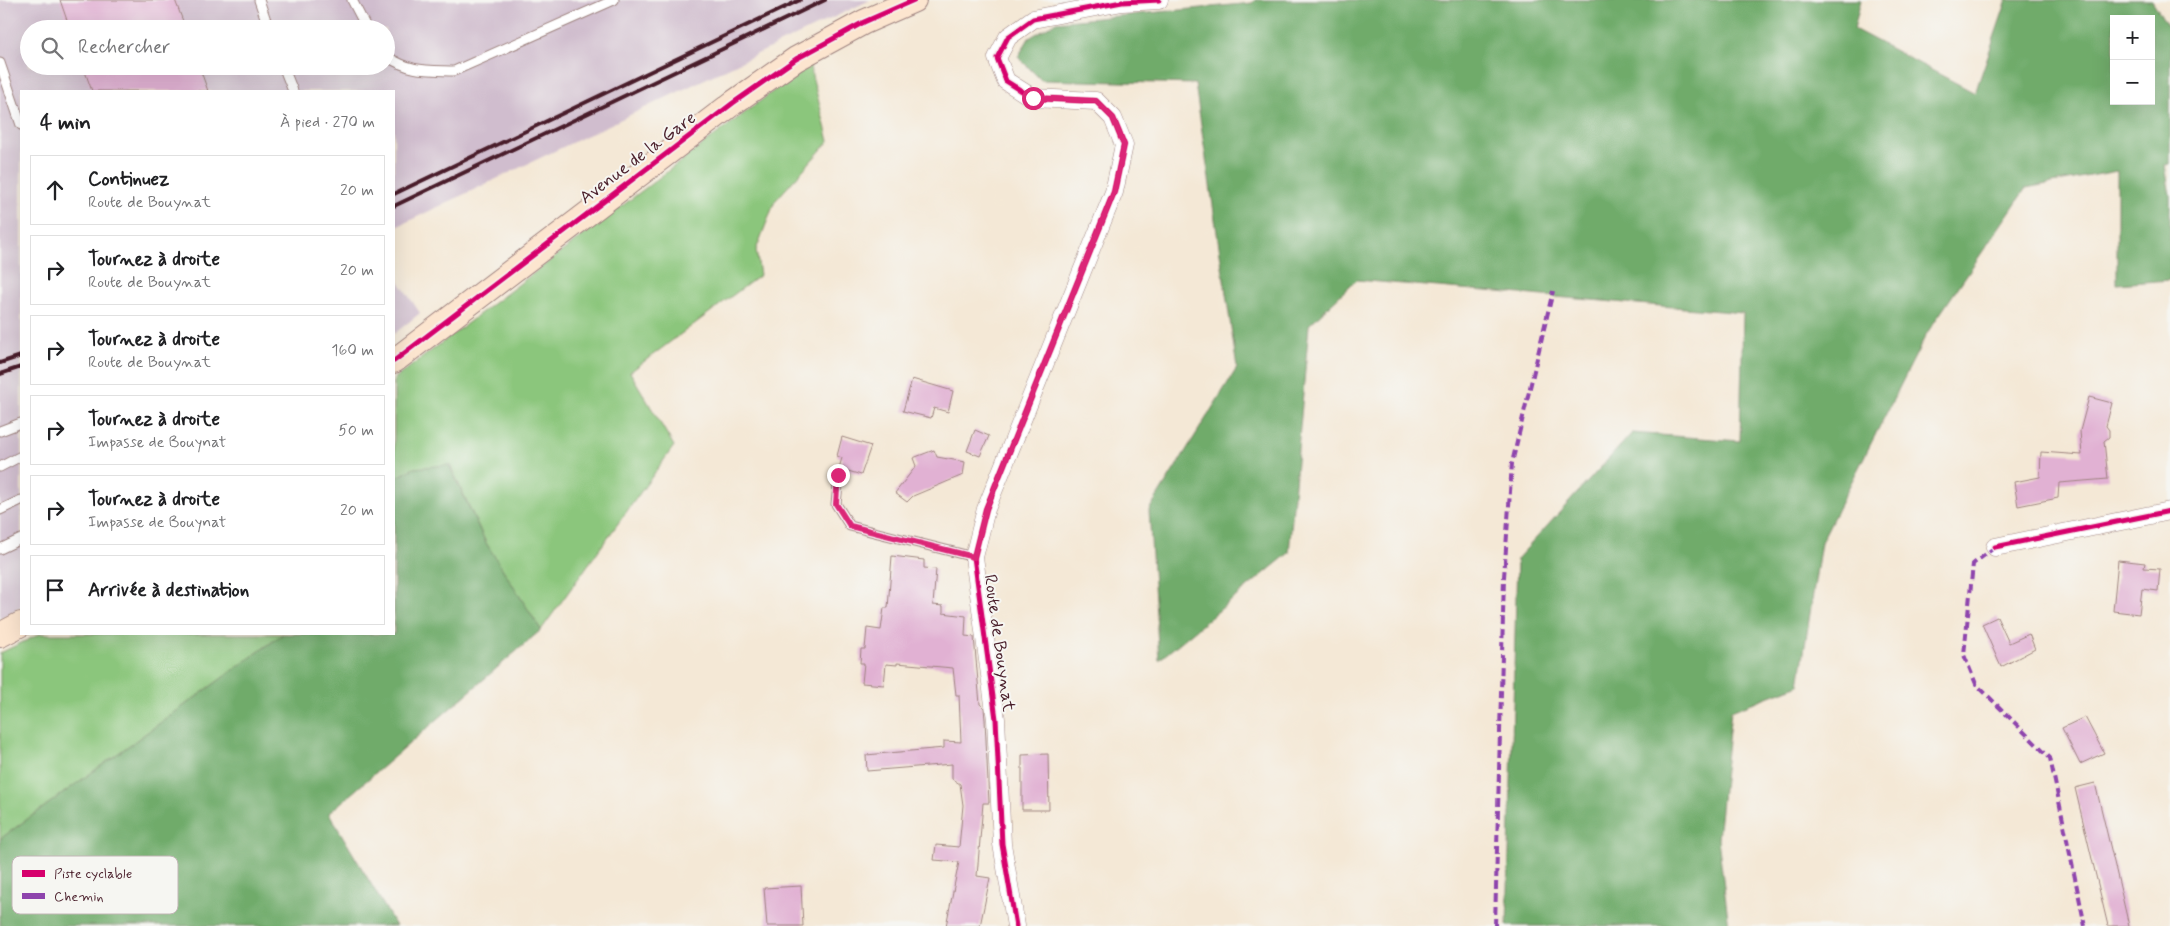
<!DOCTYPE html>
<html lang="fr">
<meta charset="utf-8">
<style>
:root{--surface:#fff;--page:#f2f2f2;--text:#202124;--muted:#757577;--line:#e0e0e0}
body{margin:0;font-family:Mynerve,sans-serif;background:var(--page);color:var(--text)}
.controls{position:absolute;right:15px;top:15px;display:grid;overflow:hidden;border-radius:0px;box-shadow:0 5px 20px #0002}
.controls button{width:45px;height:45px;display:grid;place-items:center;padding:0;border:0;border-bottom:1px solid var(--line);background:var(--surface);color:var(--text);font:25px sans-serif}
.stop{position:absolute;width:15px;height:15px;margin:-11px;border:4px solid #db2777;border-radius:50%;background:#fff}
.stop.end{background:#db2777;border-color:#fff;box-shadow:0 1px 5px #0008}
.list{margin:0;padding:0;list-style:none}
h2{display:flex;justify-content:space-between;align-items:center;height:65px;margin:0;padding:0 20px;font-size:21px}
h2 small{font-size:16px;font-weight:400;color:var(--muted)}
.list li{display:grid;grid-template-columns:32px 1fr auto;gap:15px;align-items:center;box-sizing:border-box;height:70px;margin:0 10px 10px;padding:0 10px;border:1px solid var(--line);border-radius:0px}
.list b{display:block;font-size:19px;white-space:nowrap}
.list p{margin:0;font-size:16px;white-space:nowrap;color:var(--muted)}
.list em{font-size:16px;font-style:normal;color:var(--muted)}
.icon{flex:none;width:28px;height:28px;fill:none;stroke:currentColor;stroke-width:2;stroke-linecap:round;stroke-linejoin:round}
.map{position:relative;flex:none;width:2170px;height:926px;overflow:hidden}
.search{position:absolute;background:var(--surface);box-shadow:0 5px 20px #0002;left:20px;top:20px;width:375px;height:55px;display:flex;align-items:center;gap:12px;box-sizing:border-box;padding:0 18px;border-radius:28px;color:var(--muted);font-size:19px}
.panel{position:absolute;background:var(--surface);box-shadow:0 5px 20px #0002;left:20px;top:90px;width:375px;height:545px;border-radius:0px}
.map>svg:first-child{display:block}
</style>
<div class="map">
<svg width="2170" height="926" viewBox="0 0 2170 926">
<rect width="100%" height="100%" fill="#f6f6f2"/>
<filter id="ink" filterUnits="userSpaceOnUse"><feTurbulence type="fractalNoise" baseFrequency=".02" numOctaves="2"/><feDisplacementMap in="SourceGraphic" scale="10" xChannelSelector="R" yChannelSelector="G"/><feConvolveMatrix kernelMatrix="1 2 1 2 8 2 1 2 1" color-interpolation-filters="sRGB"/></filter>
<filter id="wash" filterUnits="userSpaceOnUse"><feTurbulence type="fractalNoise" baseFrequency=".0096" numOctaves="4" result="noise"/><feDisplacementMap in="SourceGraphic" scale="20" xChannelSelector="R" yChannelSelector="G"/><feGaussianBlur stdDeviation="1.12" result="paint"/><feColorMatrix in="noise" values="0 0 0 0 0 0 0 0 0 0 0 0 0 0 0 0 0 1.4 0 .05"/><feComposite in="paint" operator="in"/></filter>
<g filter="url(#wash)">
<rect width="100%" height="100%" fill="#f4e8d6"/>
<g fill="#d0bdce" fill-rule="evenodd">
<path d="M0,0H870L394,228V91H21V607L0,618ZM29,29H386V66H29Z"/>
<path d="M394,274L420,313L394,334Z"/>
</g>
<g fill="#8bc67b" stroke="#6a7253">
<path d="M809,64L829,141L775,201L756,250L760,275L630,372L674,446L541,630L486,543L450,465L414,468L394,479V379Z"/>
<path d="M40,634H283L0,839V653Z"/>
</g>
<g fill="#70ab6b" stroke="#5d654b" fill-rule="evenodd">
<path d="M1255,0H1861L1854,29L1975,93L2007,0H2152L2170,30V164L2165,165L2170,196V280L2117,284V171L2026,188L1927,333L1821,542L1799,685L1731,711L1718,839L1729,926H1507L1517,559L1632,433L1740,441L1743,313L1356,280L1309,325L1289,553L1159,660L1149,510L1237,368L1195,84L1041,80L1018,57L1029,38L1056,22L1252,3ZM2114,19H2151V101H2114Z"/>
<path d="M449,465L486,543L541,630L329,813L396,926H0V839L283,634H394V479L414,468Z"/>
</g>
<g id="blocks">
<g fill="#e1b1d3">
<path d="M60,0H175L186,29H70Z"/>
<path d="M83,66H199L208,91H92Z"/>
<path d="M912,379L953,391L948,412L934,408L931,418L903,411Z"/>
<path d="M2089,397L2112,403L2106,426L2109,430V437L2104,441L2108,479L2059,483L2058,498L2018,506L2014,482L2040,477L2041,452L2082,455L2080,431Z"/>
<path d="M975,430L989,436L980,456L967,451Z"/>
<path d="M842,437L871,446L861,475L839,468L842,458L837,456Z"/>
<path d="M934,450L937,457L965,462L963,475L913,496L907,502L895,493L916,466L913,458Z"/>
<path d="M892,556L924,560V568L936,569L933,605L943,606V613L966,616L965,636L974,637L980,704L984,708L985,720L989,803H983L977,876L990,878L980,926H946L959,862L934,860L936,845L959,847L963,805L960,784L952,779V764L867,771L866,755L944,748V741L961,742L959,695H956L953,668L897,663V665L886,664L884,685L862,683L864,663H860L861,649H865L867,628L881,630L884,608H888Z"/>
<path d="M2118,560L2145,563L2144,568L2160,569L2158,591L2142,589L2139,614L2113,611Z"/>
<path d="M1997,617L2009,643L2029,634L2035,649L2001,667L1982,624Z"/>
<path d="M2085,717L2104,753L2080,764L2062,728Z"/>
<path d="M1048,754L1049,810H1022V755Z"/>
<path d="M2095,783L2119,883L2129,926H2108L2075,788Z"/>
<path d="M801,886L803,926H767L764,888Z"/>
</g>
</g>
</g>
<g filter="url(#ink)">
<use href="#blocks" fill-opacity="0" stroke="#9f8480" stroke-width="1"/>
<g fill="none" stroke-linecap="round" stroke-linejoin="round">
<defs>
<g id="lane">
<path d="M259,0L269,29"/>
<path d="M352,0L367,29"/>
<path d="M386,56C411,72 425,70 454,71L614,0"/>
<path d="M0,63L21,125"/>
<path d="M283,66L293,91"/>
<path d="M0,431L21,423"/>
<path d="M0,467L21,456"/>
<path d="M839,475L836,504L850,526L974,557"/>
<path d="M0,510L21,500"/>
<path d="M0,549L21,539"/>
</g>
<g id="street">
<path d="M1995,547L2170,511"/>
<path d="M1016,926L1002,844L996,719L974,557L986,509L1114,192L1124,145L1113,118L1096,101L1033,98L1006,81L997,58L1008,37L1033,19L1122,2L1159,0"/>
</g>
<g id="secondary">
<path d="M394,361L733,103L796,59L864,22L914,0"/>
<path d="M0,635L21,624"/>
</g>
</defs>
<use href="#lane" stroke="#9f8480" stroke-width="11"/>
<use href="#street" stroke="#9f8480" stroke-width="19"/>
<use href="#secondary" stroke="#9f8480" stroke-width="26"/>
<use href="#lane" stroke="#fff" stroke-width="9"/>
<use href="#street" stroke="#fff" stroke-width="18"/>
<use href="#secondary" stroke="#fce5cf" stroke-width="24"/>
<g stroke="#4a1f2b" stroke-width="4">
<path d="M394,194L800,0"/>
<path d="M394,206L825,0"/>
<path d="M0,363L21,356"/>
<path d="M0,374L21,367"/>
</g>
<g stroke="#8e44ad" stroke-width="4" stroke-dasharray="8 4" stroke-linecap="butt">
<path d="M1995,547L1973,564L1964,655L1976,684L2050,758L2085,926"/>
<path d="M1495,926L1504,577L1512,463L1553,291"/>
</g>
<defs>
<g id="cycleway">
<path d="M394,361L733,103L796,59L864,22L914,0"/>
<path d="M1995,547L2170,511"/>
<path d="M1016,926L1002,844L996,719L974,557L986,509L1114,192L1124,145L1113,118L1096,101L1033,98L1006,81L997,58L1008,37L1033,19L1122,2L1159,0"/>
</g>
</defs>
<use href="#cycleway" stroke="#f6f6f2" stroke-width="8"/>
<use href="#cycleway" stroke="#d6006c" stroke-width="5"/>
</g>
</g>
<g fill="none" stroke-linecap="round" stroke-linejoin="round" filter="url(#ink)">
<path stroke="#db2777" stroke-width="6" d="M838,475L836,504L850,526L974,557L986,509L1114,192L1124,145L1113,118L1096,101L1033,98"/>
</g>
<g text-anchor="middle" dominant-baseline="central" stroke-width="4" stroke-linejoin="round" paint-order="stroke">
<g font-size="18" fill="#4a1f2b" stroke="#f6f6f2">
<text transform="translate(638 158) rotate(-37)">Avenue de la Gare</text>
<text transform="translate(999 643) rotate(82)">Route de Bouynat</text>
</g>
</g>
<rect x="12" y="856" width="166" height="58" rx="8" fill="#f6f6f2" stroke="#c2b6b6" stroke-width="1"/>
<rect x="22" y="870" width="23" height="7" fill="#d6006c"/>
<rect x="22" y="893" width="23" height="6" fill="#8e44ad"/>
<g font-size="14" fill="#4a1f2b">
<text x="54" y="878">Piste cyclable</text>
<text x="54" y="901">Chemin</text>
</g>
</svg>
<div class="controls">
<button>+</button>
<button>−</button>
</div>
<div class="stop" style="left:1033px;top:98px"></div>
<div class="stop end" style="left:838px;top:475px"></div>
<div class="search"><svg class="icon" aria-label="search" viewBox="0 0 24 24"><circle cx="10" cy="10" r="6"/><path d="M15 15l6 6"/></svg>Rechercher</div>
<section class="panel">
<h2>4 min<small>À pied · 270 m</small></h2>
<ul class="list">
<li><svg class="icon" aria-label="ahead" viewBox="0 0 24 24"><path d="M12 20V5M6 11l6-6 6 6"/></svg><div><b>Continuez</b><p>Route de Bouynat</p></div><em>20 m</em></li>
<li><svg class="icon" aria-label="right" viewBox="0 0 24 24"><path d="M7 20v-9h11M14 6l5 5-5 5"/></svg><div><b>Tournez à droite</b><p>Route de Bouynat</p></div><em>20 m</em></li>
<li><svg class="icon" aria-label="right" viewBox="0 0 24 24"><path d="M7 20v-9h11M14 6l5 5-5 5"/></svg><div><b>Tournez à droite</b><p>Route de Bouynat</p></div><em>160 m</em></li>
<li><svg class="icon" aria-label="right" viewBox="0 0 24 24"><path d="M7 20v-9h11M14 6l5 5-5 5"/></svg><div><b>Tournez à droite</b><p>Impasse de Bouynat</p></div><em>50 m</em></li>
<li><svg class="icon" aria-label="right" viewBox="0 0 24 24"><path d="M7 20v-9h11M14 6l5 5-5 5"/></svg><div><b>Tournez à droite</b><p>Impasse de Bouynat</p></div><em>20 m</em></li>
<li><svg class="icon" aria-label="arrive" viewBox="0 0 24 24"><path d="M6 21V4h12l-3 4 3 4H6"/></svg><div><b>Arrivée à destination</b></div></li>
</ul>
</section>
</div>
